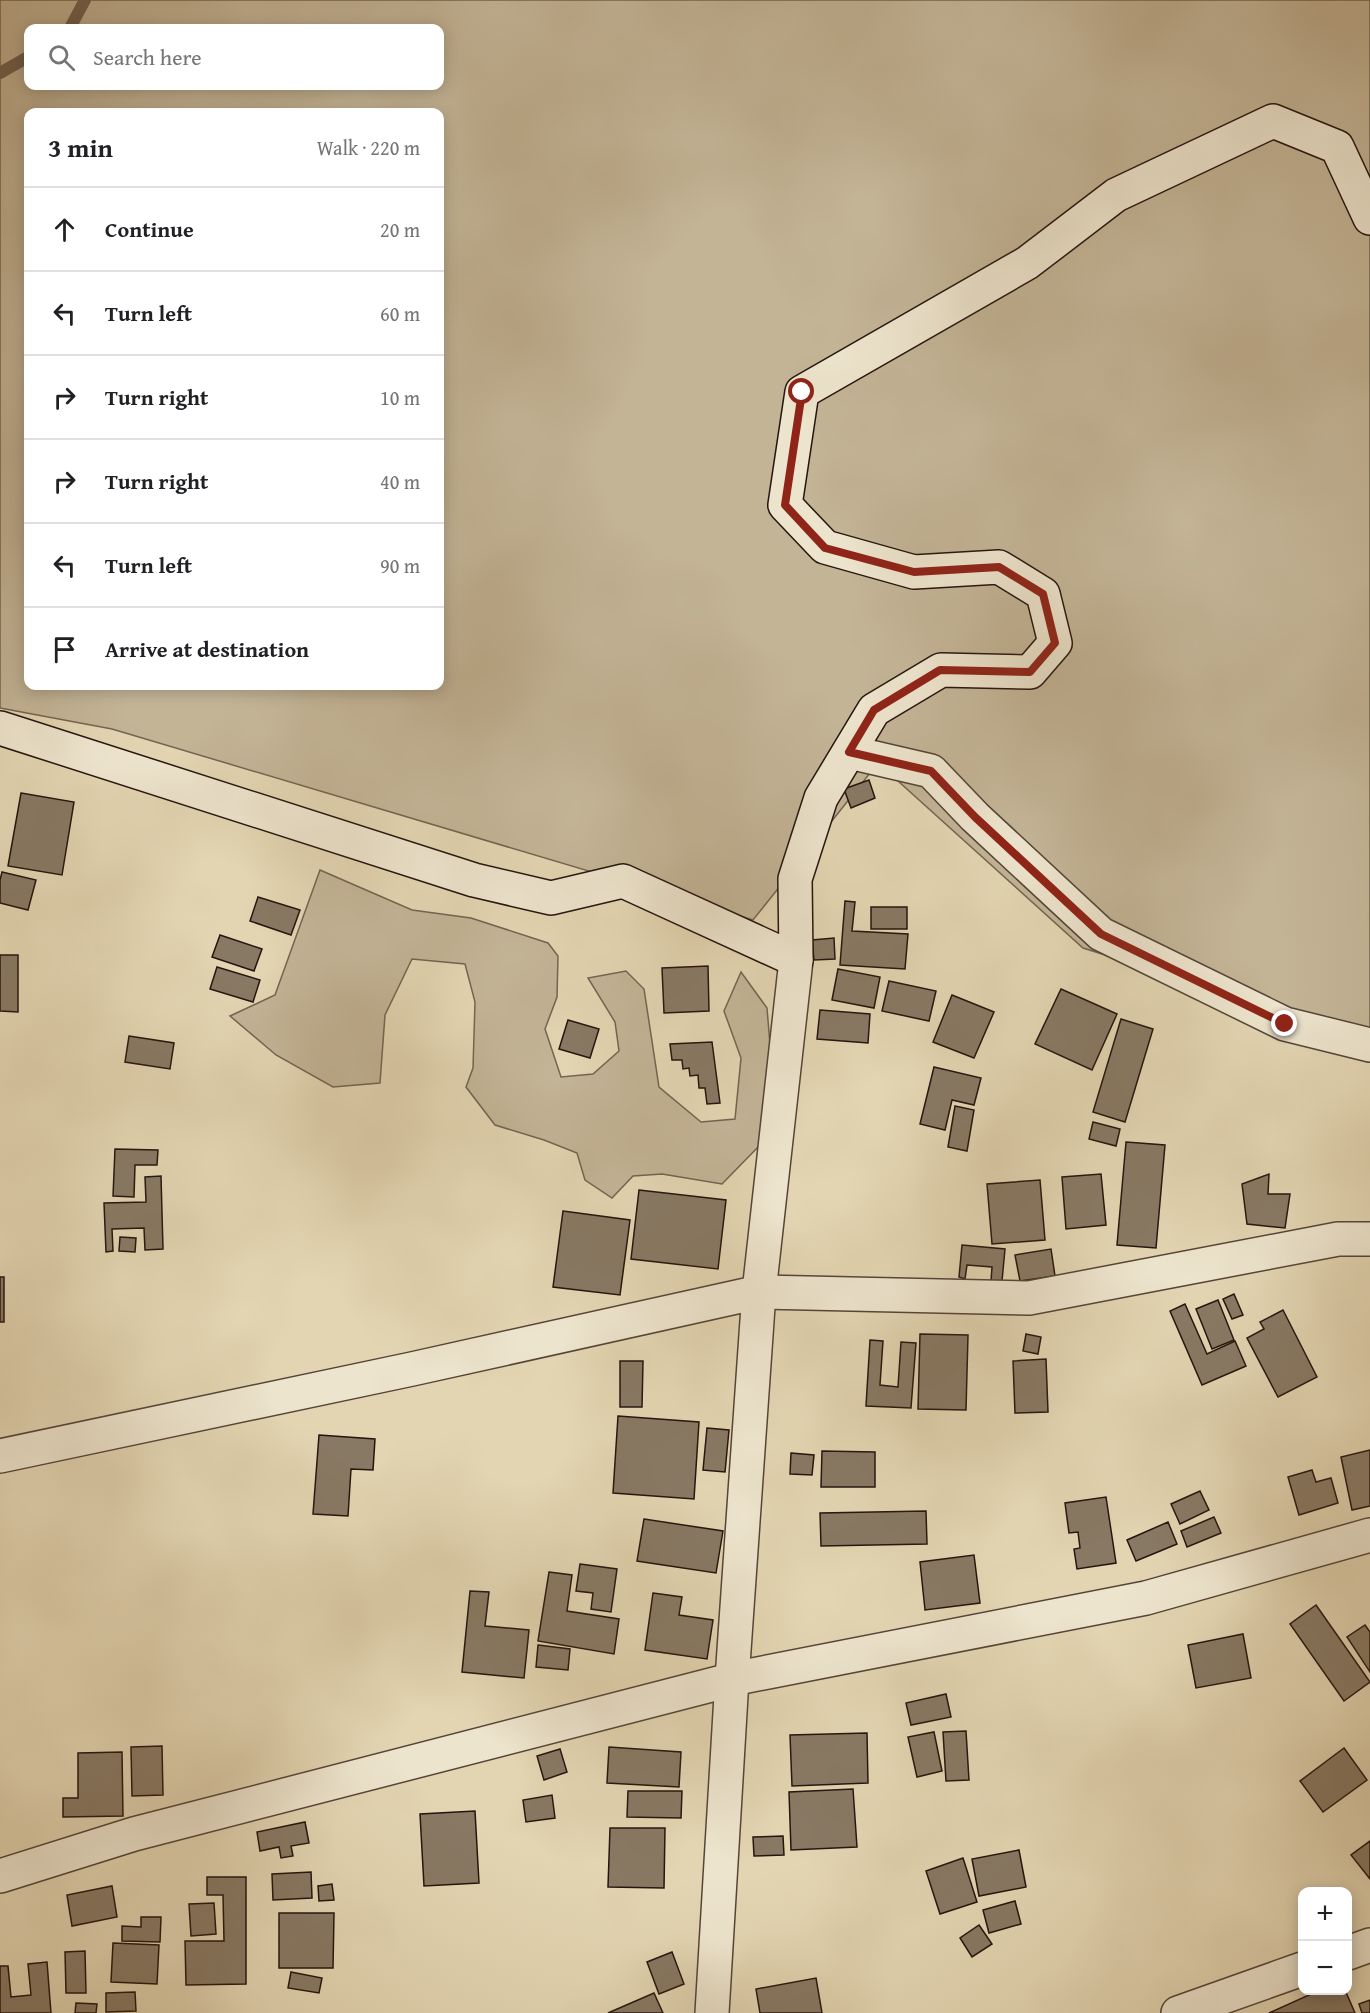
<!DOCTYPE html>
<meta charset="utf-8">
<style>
:root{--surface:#fff;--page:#f2f2f2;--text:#202124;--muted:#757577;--line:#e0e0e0}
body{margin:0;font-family:"Gentium Book Plus",serif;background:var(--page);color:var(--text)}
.controls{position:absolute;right:18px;bottom:18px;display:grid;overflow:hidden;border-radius:12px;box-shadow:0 3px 15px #0003}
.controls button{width:54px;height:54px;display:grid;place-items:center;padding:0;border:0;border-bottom:2px solid var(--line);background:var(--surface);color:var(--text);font:30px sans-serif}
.stop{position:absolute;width:18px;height:18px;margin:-14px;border:4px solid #8f2418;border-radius:50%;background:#fff}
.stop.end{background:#8f2418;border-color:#fff;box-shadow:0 2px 6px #0008}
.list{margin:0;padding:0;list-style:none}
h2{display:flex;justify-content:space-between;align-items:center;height:78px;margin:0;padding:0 24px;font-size:26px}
h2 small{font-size:20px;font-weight:400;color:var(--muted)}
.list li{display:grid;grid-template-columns:39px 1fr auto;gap:18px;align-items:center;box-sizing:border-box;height:84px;padding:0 24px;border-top:2px solid var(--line)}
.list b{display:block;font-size:22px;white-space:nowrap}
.list em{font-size:20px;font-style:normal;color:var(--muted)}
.icon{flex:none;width:33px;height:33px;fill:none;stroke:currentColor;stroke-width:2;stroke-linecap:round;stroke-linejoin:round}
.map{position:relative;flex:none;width:1370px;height:2013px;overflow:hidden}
.search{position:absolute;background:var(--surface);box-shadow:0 3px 15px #0003;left:24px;top:24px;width:420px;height:66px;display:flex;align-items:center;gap:15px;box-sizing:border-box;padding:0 21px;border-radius:12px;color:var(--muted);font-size:22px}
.panel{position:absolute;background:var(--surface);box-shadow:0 3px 15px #0003;left:24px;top:108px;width:420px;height:582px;border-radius:12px}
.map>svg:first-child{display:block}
</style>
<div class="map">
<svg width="1370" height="2013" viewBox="0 0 1370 2013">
<rect width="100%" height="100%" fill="#e3d5b2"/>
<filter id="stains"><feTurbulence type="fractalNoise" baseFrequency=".00333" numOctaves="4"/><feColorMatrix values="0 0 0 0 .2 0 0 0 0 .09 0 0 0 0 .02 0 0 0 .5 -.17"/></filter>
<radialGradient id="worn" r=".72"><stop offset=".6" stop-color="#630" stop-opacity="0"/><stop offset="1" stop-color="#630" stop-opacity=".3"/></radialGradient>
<g fill="#c3b496" stroke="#746452" stroke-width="1.5" fill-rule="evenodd">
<path d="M0,0H1370V1038L1083,948L878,763L753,920L112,729L0,708ZM28,28H440V86H28ZM28,112H440V686H28Z"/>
<path d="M320,870L412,910L471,918L548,943L558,956L557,997L545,1029L561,1077L593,1074L619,1051L615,1022L588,978L626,971L644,989L659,1087L701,1122L735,1119L741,1058L724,1011L741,972L767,1008L775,1106L758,1147L722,1184L662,1174L633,1176L612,1198L585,1180L577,1153L544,1140L495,1125L466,1087L473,1068L475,1002L465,964L412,959L385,1015L380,1083L333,1087L276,1055L230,1016L275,995Z"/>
</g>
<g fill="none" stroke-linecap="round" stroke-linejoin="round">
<g stroke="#716150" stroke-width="12">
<path d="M70,28L85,0"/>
<path d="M0,73L28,57"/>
</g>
</g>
<g fill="#887964" stroke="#26150f" stroke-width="1.5">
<path d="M869,780L875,798L851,808L844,789Z"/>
<path d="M21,793L74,802L62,875L8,866Z"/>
<path d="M2,872L36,880L28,910L0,903V880Z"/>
<path d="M258,897L300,910L291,935L250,921Z"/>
<path d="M845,901L855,902L852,931L908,934L905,969L840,965Z"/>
<rect x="871" y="907" width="36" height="22"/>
<path d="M220,935L262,949L254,971L212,957Z"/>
<path d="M834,938L835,959L814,960L812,940Z"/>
<path d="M0,955H18V1012L0,1011Z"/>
<path d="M708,966L709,1011L664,1013L662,968Z"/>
<path d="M217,967L260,980L253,1002L210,989Z"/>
<path d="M838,969L880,977L874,1008L832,1000Z"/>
<path d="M889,981L936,991L929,1021L882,1011Z"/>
<path d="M1061,989L1117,1014L1092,1070L1035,1044Z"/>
<path d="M952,995L994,1012L974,1058L933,1042Z"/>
<path d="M820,1010L870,1014L868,1043L817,1039Z"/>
<path d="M1121,1019L1153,1029L1125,1122L1093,1112Z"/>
<path d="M568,1020L599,1029L590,1058L559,1049Z"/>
<path d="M129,1036L174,1043L170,1069L125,1062Z"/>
<path d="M712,1042L720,1103L707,1104L705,1088H699L698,1075L690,1076L689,1068L683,1069L682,1060H672L670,1044Z"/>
<path d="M934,1067L981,1078L974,1105L952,1100L945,1130L920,1124Z"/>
<path d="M955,1106L974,1110L967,1151L948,1147Z"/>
<path d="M1093,1122L1120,1129L1116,1146L1089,1139Z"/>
<path d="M1126,1142L1165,1145L1156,1248L1117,1245Z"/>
<path d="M115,1149L158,1150L157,1165H135L134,1197L113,1196Z"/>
<path d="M1101,1174L1106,1225L1066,1229L1062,1177Z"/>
<path d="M1269,1174L1268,1194H1290L1285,1228L1247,1224L1242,1184Z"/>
<path d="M161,1176L163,1249L145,1250L144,1228L112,1229L113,1251L106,1252L104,1203L146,1202L145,1177Z"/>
<path d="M1040,1180L1045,1240L992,1244L987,1184Z"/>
<path d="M639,1190L726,1200L718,1269L631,1259Z"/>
<path d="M563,1211L630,1220L620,1295L553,1287Z"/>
<path d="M120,1237L136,1238L135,1252L119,1251Z"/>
<path d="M962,1245L1005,1249L1002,1281H991L992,1267L967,1265L965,1279L959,1277Z"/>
<path d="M1051,1249L1055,1276L1020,1281L1015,1255Z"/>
<rect x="0" y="1277" width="4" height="45"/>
<path d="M1234,1294L1243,1315L1232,1319L1223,1299Z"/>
<path d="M1218,1300L1234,1340L1212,1349L1196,1309Z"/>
<path d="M1185,1304L1207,1354L1235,1341L1246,1366L1202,1385L1170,1311Z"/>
<path d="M1283,1310L1317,1377L1278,1397L1247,1338L1264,1329L1260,1322Z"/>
<path d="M920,1334L968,1335L966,1410L918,1409Z"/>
<path d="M1026,1334L1041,1337L1038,1354L1023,1351Z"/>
<path d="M870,1340L883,1341L880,1385L898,1387L901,1342L916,1343L911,1408L866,1406Z"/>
<path d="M1046,1359L1048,1412L1015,1413L1013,1361Z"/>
<path d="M620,1361H643L642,1407H620Z"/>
<path d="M618,1416L699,1422L694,1499L613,1493Z"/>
<path d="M707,1428L729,1430L725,1472L703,1470Z"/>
<path d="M319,1435L375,1439L373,1470L351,1469L348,1516L313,1514Z"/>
<path d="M1370,1450V1506L1352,1510L1341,1457Z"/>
<path d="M822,1451L875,1452V1487H821Z"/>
<path d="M791,1453L814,1455L812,1475L790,1474Z"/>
<path d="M1312,1470L1316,1482L1331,1478L1338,1503L1299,1515L1288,1477Z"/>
<path d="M1200,1491L1209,1510L1180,1524L1171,1504Z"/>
<path d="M1106,1497L1116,1563L1077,1569L1074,1549L1080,1548L1078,1532L1069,1533L1065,1503Z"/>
<path d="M926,1511L927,1544L821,1546L820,1513Z"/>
<path d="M1214,1517L1221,1533L1187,1547L1181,1531Z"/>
<path d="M644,1519L723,1531L716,1573L637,1561Z"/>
<path d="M1168,1522L1177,1544L1136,1561L1127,1540Z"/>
<path d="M974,1555L980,1603L925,1610L920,1562Z"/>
<path d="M580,1564L617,1569L611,1612L591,1609L593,1593L576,1591Z"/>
<path d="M549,1572L572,1575L567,1611L619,1619L614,1654L538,1641Z"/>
<path d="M470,1591L489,1592L485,1626L529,1630L524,1678L462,1672Z"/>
<path d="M653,1593L682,1597L679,1615L713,1620L707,1659L645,1650Z"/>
<path d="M1316,1605L1370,1682L1344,1701L1290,1624Z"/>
<path d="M1365,1625L1370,1632V1672L1347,1637Z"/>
<path d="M1243,1634L1251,1678L1196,1688L1188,1645Z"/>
<path d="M538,1645L570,1649L568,1670L536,1667Z"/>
<path d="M946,1694L951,1717L911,1725L906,1703Z"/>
<path d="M966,1731L969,1780L946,1781L943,1732Z"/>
<path d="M934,1732L942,1771L917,1777L908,1737Z"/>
<path d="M867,1733L868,1783L792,1786L790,1735Z"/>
<path d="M162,1746L163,1795L132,1796L131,1747Z"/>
<path d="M609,1747L681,1752L679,1787L607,1783Z"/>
<path d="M1344,1748L1367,1780L1323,1812L1300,1781Z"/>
<path d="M560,1749L567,1772L544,1780L537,1756Z"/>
<path d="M122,1752L123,1816L63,1817V1798H78V1753Z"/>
<path d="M853,1789L857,1847L791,1850L789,1792Z"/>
<path d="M628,1791H682L681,1818L627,1817Z"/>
<path d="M552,1795L555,1818L526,1822L523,1800Z"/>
<path d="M475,1811L479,1883L424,1886L420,1814Z"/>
<path d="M305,1822L309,1843L291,1846L293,1856L281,1858L279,1847L260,1851L257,1832Z"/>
<path d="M610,1828H665L664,1888L608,1887Z"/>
<path d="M783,1836L784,1855L754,1856L753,1837Z"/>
<path d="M1370,1841V1879L1351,1855Z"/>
<path d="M1019,1850L1026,1887L979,1896L972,1859Z"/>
<path d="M963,1858L977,1902L940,1914L926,1871Z"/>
<path d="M311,1872L312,1898L273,1900L272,1874Z"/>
<path d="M207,1877H246V1984L186,1985L185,1941H224L223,1895H207Z"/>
<path d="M332,1884L334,1900L319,1901L318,1886Z"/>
<path d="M112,1886L117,1917L72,1926L67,1895Z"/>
<path d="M1015,1901L1021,1924L989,1933L983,1910Z"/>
<path d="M214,1903L216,1934L191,1936L189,1904Z"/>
<path d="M279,1913H334L333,1968H279Z"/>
<path d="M141,1917H161L160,1942L122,1941V1926L141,1927Z"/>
<path d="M979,1925L992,1944L972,1957L960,1938Z"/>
<path d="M113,1943L159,1945L157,1984L111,1982Z"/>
<path d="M85,1951L86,1993H66L65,1952Z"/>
<path d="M672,1952L684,1984L659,1994L647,1962Z"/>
<path d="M47,1962L51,2013H0V1966H8L11,1997L31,1995L28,1964Z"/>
<path d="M291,1972L322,1978L319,1993L288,1988Z"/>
<path d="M816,1978L822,2013H760L756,1989Z"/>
<path d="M1320,1990H1345L1355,2013H1269Z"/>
<path d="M135,1992L136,2011L106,2012V1993Z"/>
<path d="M654,1993L663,2013H608Z"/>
<path d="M1370,2000V2013H1362L1359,2004Z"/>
<path d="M76,2003L97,2004L96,2013H75Z"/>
</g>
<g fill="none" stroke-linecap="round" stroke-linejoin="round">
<defs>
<g id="street">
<path d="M849,752L931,771L975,817L1101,934L1285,1024L1370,1045"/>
<path d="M0,1456L412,1369L759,1292L1029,1298L1338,1239H1370"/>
<path d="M732,1679L1146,1598L1370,1535"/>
<path d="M0,1876L134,1834L738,1678"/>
<path d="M1348,1953L1370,1945"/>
<path d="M712,2013L732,1679L759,1292L796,960"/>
<path d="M1178,2013L1302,1969"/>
</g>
<path id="secondary" d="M0,728L474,880L551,898L623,881L796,960L795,879L821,798L874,710L941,670L1030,672L1055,643L1043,594L999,567L914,572L825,547L785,505L802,392L1027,263L1116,195L1273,121L1337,147L1370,218"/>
</defs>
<use href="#street" stroke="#554538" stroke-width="36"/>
<use href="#secondary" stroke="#26150f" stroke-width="36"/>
<use href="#street" stroke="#ede4cd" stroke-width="33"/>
<use href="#secondary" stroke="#ede4cd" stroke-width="33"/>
</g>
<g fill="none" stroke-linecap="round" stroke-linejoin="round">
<path stroke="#8f2418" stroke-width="8" d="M802,392L785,505L825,548L914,572L999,567L1043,594L1055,643L1030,672L940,670L874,710L849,752L931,771L975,817L1101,934L1285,1024"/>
</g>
<rect width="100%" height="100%" filter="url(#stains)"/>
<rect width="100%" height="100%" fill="url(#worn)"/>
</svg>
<div class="controls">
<button>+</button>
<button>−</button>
</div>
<div class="stop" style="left:802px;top:392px"></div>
<div class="stop end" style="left:1285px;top:1024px"></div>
<div class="search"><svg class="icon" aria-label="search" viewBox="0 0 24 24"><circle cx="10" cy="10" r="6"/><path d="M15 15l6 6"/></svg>Search here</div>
<section class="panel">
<h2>3 min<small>Walk · 220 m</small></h2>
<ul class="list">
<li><svg class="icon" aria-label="ahead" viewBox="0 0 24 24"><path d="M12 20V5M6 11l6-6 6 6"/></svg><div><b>Continue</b></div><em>20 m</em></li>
<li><svg class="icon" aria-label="left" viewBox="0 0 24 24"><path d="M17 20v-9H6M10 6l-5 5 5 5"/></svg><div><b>Turn left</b></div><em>60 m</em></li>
<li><svg class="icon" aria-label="right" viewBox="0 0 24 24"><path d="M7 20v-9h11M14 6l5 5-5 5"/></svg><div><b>Turn right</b></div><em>10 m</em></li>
<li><svg class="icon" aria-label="right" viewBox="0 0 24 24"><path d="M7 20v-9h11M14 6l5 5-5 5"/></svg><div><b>Turn right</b></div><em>40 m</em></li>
<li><svg class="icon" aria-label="left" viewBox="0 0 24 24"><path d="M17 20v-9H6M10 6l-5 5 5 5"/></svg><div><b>Turn left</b></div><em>90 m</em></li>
<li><svg class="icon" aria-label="arrive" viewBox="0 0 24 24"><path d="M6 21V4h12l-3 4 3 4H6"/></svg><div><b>Arrive at destination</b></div></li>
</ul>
</section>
</div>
